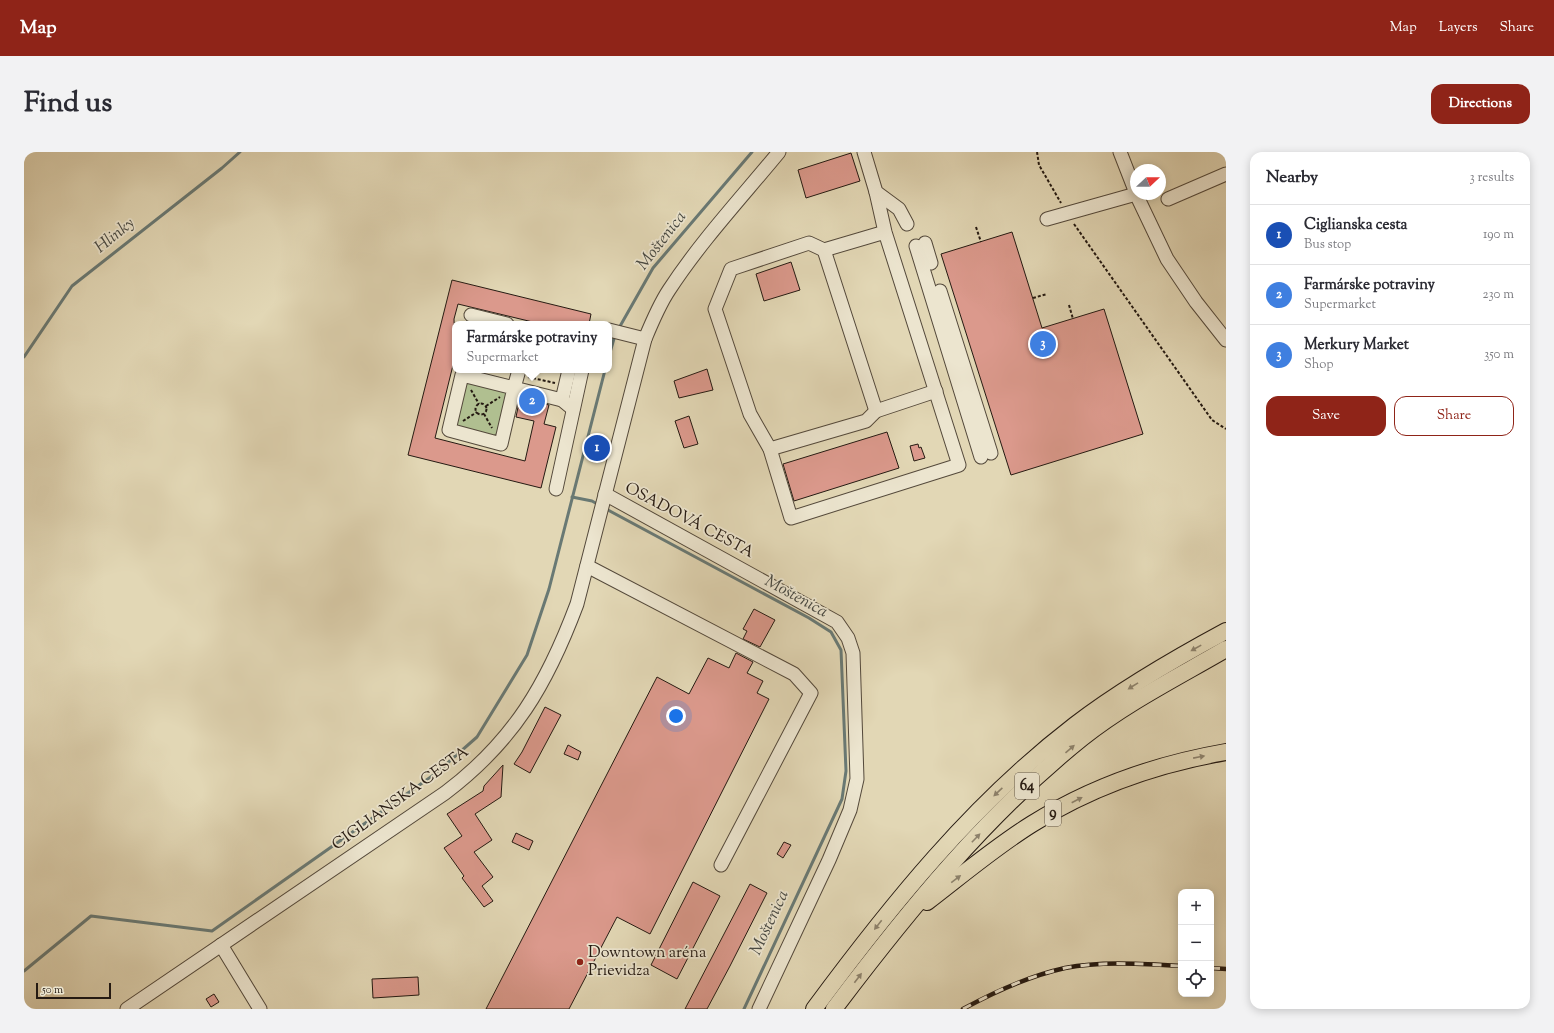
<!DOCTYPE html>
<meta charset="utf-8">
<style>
:root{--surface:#fff;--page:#f2f2f3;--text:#2b2b33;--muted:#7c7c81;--line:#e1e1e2;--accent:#8f2418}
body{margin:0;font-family:"Sorts Mill Goudy",serif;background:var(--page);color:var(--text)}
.controls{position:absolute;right:12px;bottom:12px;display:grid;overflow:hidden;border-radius:8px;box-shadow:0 2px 10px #0003}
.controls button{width:36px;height:36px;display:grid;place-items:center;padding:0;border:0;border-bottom:1px solid var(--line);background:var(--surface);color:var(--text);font:20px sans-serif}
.compass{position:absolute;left:1106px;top:12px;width:36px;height:36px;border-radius:50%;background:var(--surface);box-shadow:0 2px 10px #0003;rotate:68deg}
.scale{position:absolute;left:12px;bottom:10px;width:75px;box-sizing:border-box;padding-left:4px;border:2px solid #251a12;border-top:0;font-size:11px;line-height:14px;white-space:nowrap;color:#251a12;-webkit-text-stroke:3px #ece5cf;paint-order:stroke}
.you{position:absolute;left:652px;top:564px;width:14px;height:14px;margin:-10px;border:3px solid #fff;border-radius:50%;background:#1a73e8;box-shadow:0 0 0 6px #1a73e833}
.badge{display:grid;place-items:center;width:26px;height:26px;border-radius:50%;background:var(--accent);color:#fff;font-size:13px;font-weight:700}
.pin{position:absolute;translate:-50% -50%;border:2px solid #fff;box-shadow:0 1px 4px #0006}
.popup{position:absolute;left:428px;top:169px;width:160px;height:52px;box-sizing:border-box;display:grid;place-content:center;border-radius:8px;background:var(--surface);filter:drop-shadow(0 1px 3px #0005);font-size:13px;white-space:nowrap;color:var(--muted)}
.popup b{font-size:15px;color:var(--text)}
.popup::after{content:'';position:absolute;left:50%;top:100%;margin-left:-8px;border:8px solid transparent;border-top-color:var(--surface)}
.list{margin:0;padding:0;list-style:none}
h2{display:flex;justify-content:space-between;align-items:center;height:52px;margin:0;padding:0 16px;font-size:17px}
h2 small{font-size:13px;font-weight:400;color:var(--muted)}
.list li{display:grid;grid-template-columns:26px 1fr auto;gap:12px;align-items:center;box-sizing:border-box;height:60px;padding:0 16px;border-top:1px solid var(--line)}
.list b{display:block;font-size:15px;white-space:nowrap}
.list p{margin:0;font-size:13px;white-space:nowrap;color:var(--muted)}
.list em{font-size:13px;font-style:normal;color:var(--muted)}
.actions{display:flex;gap:8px;padding:12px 16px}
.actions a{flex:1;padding:9px 0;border:1px solid var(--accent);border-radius:12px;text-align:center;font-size:14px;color:var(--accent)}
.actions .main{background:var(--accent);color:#fff}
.icon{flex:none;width:22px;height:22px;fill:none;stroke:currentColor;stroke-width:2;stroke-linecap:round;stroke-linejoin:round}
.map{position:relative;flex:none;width:1202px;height:857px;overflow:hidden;border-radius:12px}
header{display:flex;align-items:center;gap:24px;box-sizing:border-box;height:56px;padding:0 20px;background:var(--accent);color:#fff}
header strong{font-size:19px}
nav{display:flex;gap:22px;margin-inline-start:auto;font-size:14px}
.intro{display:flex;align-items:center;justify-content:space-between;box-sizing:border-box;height:96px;padding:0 24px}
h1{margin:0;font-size:28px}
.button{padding:10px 18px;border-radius:12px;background:var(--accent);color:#fff;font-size:14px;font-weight:700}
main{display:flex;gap:24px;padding:0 24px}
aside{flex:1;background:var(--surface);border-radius:12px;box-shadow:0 2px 10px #0003}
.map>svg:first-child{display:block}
</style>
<header>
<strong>Map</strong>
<nav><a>Map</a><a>Layers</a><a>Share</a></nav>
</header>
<div class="intro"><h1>Find us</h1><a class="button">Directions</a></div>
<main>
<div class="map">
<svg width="1202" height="857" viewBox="0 0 1202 857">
<rect width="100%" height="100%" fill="#e2d7b5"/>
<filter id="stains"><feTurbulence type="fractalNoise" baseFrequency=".005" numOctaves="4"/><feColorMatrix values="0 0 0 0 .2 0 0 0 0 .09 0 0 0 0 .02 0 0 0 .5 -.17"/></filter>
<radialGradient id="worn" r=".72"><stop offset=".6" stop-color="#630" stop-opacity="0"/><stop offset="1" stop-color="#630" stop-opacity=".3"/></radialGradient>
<path fill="#b0bf90" stroke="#6a6c51" d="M447,229L481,238L484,244L475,280L469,284L434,275L432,270L441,232Z"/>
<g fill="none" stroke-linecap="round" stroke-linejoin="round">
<g stroke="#697974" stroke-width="3">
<path d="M595,176L629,116L728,0"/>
<path d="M585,204L591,183"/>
<path d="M0,205L48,134L198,16L216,0"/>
<path d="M548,345L568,349L575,353"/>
<path d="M582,357L785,466L807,480L817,498L822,619L818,647L720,857"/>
<path d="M0,819L67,764L188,779L411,622L453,585L503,503L525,437L581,218"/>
</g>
</g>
<g fill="#db998c" stroke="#251a12">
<path d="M827,1L836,29L782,46L774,18Z"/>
<path d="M988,80L1018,176L1080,157L1119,282L987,323L917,102Z"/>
<path d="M767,110L776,138L740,149L732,122Z"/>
<path d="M428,128L567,162L565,172H517L434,152L430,167L431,205L411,286L501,309L510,269L492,265L496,246L525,253L520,272L532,275L517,336L384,303Z"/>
<path d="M683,217L689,238L655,246L650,229Z"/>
<path d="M665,264L674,292L660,296L651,269Z"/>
<path d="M863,280L875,316L770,349L759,312Z"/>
<path d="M894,292L895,296L897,295L901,306L890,309L886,294Z"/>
<path d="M730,457L751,468L736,495L719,487L723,479L719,477Z"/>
<path d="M712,501L729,510L723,521L739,529L733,541L745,547L626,782L593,765L545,857H462L633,525L665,542L684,506L705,516Z"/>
<path d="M521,555L537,563L506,621L490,612L498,600Z"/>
<path d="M544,593L557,600L554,608L540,602Z"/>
<path d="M479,613L477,645L451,662L468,688L450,700L469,725L458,734L469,749L460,755L438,726L440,724L420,696L438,684L423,662L459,639L460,634Z"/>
<path d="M492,681L509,689L505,698L488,690Z"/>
<path d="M760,690L767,693L759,706L753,702Z"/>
<path d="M669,730L696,744L653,827L627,813Z"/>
<path d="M726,732L743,741L706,814L683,857H661Z"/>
<path d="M394,825L395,843L349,846L348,827Z"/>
<path d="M190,842L195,850L187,855L182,847Z"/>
</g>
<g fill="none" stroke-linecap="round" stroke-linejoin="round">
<defs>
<g id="minor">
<path d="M840,0L852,40L875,57L883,72"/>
<path d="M1096,0L1112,41"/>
<path d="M852,40L861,80L935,313L767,366L746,297L726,262L691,157L707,117L785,91L800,98L861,80"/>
<path d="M1144,47L1202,22"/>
<path d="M1023,67L1112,42L1143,107L1172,150L1202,188"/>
<path d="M901,91L907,111"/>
<path d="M892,94L957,305"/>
<path d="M800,98L852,259"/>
<path d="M916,139L967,301"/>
<path d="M447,163L483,172"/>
<path d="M585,178L621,187"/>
<path d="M495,218L490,236L438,223L425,278L477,292L490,236L538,248L549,257"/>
<path d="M538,248L545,218"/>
<path d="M746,297L842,269L852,259L912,239"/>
<path d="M532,337L558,218"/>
<path d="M581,342L813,470L824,486L829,501L833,627L826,658L805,708L735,857"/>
<path d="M563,414L770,522L787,541L697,713"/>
<path d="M197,793L236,857"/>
<path d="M103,857L421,641C490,589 523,532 553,452L621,187C628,170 635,153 645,138C677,89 718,45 755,0"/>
</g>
<g id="major">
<path d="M903,750C937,724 971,695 1008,672C1067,635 1133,612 1202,600"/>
<path d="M790,857C867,753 948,652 1051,573C1098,537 1150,507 1202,479"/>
<path d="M810,857C884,759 962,663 1058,586C1102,551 1154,525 1202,497"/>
</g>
</defs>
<use href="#minor" stroke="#54493b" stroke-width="15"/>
<use href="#major" stroke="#251a12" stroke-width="18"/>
<g stroke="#251a12" stroke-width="2" stroke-dasharray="3 2" stroke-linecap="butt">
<path d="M1013,0L1015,13L1037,51"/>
<path d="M1050,72L1188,268L1202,277"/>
<path d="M952,75L957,90"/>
<path d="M1009,146L1023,142"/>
<path d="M1045,153L1049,167"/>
<path d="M477,218L484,220"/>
<path d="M504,225L531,231"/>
<path d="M447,238L455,252"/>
<circle cx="457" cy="257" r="5.5"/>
<path d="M462,254L476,245"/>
<path d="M460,262L468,276"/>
<path d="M439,269L453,260"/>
</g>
<use href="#minor" stroke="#ece5cf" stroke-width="13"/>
<use href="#major" stroke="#e2d7b5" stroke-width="16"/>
<defs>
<g id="rail">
<path d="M1187,816L1202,817"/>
<path d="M939,857C972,839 1005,824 1041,816C1078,809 1119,812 1157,814"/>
</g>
</defs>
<use href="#rail" stroke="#251a12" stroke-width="4.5"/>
<use href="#rail" stroke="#ece5cf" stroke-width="3" stroke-dasharray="9" stroke-linecap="butt"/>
</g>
<defs><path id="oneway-solid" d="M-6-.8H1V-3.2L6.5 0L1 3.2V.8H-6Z"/></defs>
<g fill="#8d826c">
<use href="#oneway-solid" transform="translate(1172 496) rotate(151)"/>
<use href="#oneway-solid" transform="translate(1109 534) rotate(148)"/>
<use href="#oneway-solid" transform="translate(1046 597) rotate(-41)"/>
<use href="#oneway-solid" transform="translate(1175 605) rotate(-11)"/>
<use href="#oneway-solid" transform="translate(974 640) rotate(137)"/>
<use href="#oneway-solid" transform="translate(1053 648) rotate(-27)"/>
<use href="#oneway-solid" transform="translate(952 686) rotate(-46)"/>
<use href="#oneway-solid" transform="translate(932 727) rotate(-37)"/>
<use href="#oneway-solid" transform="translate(854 773) rotate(128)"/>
<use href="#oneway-solid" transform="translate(834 826) rotate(-53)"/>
</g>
<circle fill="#8f2418" stroke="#ece5cf" stroke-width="1.5" cx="556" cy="810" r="4"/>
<g text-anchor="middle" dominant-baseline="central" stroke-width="3.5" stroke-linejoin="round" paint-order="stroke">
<g fill="#ece5cf" stroke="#61574b" stroke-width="1">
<rect x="991" y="621" width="24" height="26" rx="3"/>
<rect x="1021" y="648" width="16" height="26" rx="3"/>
</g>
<g font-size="15" font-weight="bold" fill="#251a12">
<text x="1003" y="634">64</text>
<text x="1029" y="661">9</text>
</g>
<g font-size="16" fill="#251a12" stroke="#ece5cf">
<text transform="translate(665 369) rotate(28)">OSADOVÁ CESTA</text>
<text transform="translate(377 647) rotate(-36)">CIGLIANSKA CESTA</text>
</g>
<g font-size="16" fill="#251a12" stroke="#ece5cf" text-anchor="start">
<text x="564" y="801">Downtown aréna<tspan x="564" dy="18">Prievidza</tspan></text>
</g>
<g font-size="17" font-style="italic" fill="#474943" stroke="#ece5cf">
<text transform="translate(91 84) rotate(-39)">Hlinky</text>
<text transform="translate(638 89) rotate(-52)">Moštenica</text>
<text transform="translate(772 445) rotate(29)">Moštenica</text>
<text transform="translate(746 771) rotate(-65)">Moštenica</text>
</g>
</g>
<rect width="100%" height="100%" filter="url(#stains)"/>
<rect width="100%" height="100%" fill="url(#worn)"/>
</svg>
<div class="controls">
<button>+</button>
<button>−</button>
<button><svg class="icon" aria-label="locate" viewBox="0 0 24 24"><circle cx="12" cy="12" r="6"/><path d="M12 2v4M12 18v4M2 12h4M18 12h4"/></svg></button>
</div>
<svg class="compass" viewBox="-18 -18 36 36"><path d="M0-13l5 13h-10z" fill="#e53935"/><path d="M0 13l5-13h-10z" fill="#7c7c81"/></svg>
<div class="scale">50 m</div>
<div class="you"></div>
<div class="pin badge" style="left:573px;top:296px;background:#1a4fb4">1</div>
<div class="pin badge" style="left:508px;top:249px;background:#3f7fe0">2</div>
<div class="popup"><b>Farmárske potraviny</b>Supermarket</div>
<div class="pin badge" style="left:1019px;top:192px;background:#3f7fe0">3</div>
</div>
<aside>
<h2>Nearby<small>3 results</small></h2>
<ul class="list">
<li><span class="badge" style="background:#1a4fb4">1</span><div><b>Ciglianska cesta</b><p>Bus stop</p></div><em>190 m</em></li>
<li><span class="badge" style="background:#3f7fe0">2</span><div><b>Farmárske potraviny</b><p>Supermarket</p></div><em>230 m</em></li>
<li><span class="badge" style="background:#3f7fe0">3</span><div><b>Merkury Market</b><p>Shop</p></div><em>350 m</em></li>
</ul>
<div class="actions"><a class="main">Save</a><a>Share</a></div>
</aside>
</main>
